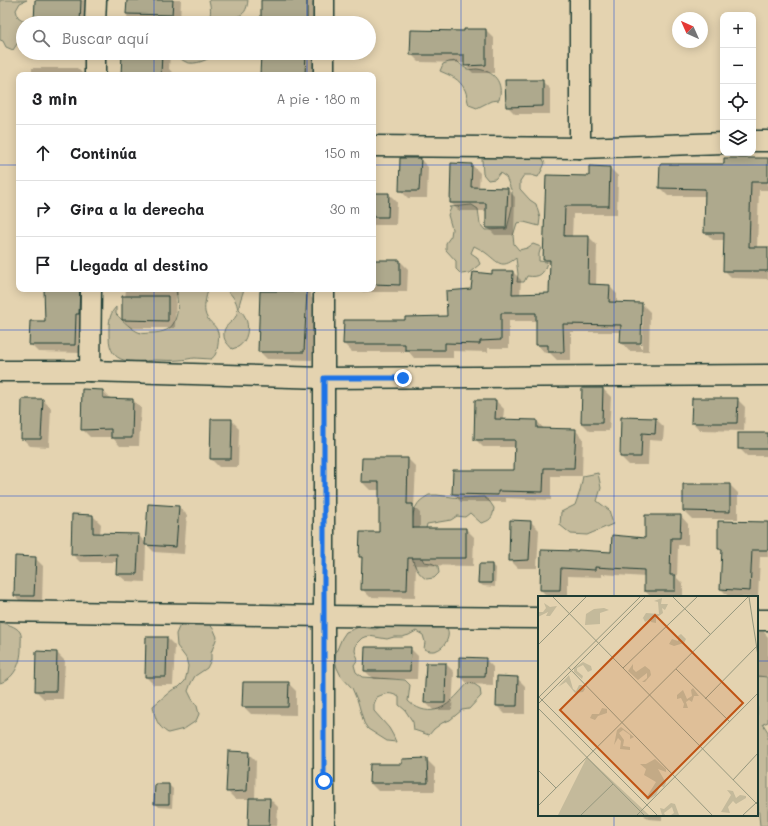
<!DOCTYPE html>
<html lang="es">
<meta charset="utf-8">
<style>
:root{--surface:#fff;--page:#f2f2f2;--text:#202124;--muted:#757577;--line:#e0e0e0}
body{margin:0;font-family:Mali,sans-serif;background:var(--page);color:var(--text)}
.controls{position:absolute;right:12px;top:12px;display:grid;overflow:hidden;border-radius:8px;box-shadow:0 2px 10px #0003}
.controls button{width:36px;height:36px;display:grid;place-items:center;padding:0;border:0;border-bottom:1px solid var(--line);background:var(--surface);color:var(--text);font:20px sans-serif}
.compass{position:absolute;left:672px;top:12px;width:36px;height:36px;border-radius:50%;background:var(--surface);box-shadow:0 2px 10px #0003;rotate:315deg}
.stop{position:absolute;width:12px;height:12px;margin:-9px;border:3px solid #1a73e8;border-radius:50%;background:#fff}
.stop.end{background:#1a73e8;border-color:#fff;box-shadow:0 1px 4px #0008}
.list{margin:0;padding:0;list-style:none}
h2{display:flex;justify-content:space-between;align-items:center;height:52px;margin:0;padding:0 16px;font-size:17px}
h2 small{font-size:13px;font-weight:400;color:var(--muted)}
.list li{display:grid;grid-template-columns:26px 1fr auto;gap:12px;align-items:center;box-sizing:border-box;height:56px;padding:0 16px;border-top:1px solid var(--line)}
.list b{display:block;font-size:15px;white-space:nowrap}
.list em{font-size:13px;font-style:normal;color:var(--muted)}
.icon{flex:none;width:22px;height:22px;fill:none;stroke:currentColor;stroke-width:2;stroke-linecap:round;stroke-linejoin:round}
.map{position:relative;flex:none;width:768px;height:826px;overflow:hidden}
.search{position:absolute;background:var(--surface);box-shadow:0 2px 10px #0003;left:16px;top:16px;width:360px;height:44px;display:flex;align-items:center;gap:10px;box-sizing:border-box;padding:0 14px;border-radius:22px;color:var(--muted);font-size:15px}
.panel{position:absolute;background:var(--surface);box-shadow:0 2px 10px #0003;left:16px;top:72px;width:360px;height:220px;border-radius:8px}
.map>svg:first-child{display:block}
</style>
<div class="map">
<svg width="768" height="826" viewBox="0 0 768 826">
<rect width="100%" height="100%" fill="#e4d3b0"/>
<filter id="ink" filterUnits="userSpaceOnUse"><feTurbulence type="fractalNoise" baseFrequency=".025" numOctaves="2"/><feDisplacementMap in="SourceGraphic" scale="8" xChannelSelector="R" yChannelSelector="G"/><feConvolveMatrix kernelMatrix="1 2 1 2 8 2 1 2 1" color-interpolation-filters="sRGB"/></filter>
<g filter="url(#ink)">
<g fill="#c4ba9b" stroke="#727c68">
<path d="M0,0H27L20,3L16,10L18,17L27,23H23V39L21,38L13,50L6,47L3,41L0,40Z"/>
<path d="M209,0H248C246,22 233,13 222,23H206C212,17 211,8 209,0Z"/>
<path d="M176,53H216C211,59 194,66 186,62C181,60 179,57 176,53Z"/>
<path d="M457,61C460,64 463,67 467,69C471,70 473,69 477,69C494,71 504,82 499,100L491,101L477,108L469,105C467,100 467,94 465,90C459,78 451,76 440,71L443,64L449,62Z"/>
<path d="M484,152L541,156L545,163L542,170L538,177L531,175H524L520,181V189L530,200L536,204L540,218L539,226L524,222L517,223L513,236L514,244L519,250L527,248L533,244L541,247L539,254V261L547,262C544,274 540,278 527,276L524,282H517L518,274L516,258C501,270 498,262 486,253C482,250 478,248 474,246L471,253L477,257L480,264L469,273L461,274L456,269V261L446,250V243L451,236L452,229L448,215L451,208L449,207L472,205L478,209L480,224L485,230L507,229L512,207V192L506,177L500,173L495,179L488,180L483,174L482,159Z"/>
<path d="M176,289H212L208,290C206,297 204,305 205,312C207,322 214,323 217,330C220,335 218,350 215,355C214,357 212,358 211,359C206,359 200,358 195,358C190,358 185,360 180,360C171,361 163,360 155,360C133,362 109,366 109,336C109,326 108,315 116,307V314C122,320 133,331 141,333C143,334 147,333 150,333C163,333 173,330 176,317C179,308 177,298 176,289Z"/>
<path d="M225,289H244C242,297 239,301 239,309C241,311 244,314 245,317C250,326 248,341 238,347C236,348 234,348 232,349C229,345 224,341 224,336C222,325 233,323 236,316C241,306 233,295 225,289Z"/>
<path d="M598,473L601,488L597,501L609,510L613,524L587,535L571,534L560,525L561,512L575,505L580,491L583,476Z"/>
<path d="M429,495H437L460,498L484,497L490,502L494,508C493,518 490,521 481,523L470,513L465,517L457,516L451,520L427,524L420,555L424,562L431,563L438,566L439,573L434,578L426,579C409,567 411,548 412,530C412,522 412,512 417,505C419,501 424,498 429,495Z"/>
<path d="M185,621L209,623L214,630L217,637L211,653V660L207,668L195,676L191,683L188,691L192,699L197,706L199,714L196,721L184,729L168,733C157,726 155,718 153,706L172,690L179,687L185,681L187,673L188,666L186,658L177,646L176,634L179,627Z"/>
<path d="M0,622C6,624 16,626 20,632C22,635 21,640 21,644C22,660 16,678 0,683Z"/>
<path d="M435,623H442C444,625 446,626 447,628C452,638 442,652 431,651C428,651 426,650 424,649L425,642L423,635L416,631L409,635L402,637H394L387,639L369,636L362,638L356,644L355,651L358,659L354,665L356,672L362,677L405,680L410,685L408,701C412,705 416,707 421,709C442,716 455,697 468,683L474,684L480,688L481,696L469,709L462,710L450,720L442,723L434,729L429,735L414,730L413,722L405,710L399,705V697C390,692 386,693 377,697L374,704V711L389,728L393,735L396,742L387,741L368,729L364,723L358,702L352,688L341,676L337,668L335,660L336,652L342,638L346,632L359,627L375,629L383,627L405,624L428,627Z"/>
<path d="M757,676L768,677V722L763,724L768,732V826H760L758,804L757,801Z"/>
</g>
<g fill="#0003" fill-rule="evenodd">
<path d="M36,0H85V6L89,9L88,23H35Z"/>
<path d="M128,0H181L180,22H171V23H127Z"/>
<path d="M262,0H311L315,4V23H262Z"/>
<path d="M486,30L494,38V73H473L465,65V63L419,62L411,54L465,32Z"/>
<path d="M117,53H170L169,69L175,75H122L123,60L117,54Z"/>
<path d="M261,53H314V75H261L262,55Z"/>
<path d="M32,68H77L84,75H32Z"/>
<path d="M542,81L550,89V114H515L507,106Z"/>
<path d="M420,159L428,167L427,198H408L400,190Z"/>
<path d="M768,159V190H759L757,248H768V279L732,278L724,270L725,240H713L705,232L706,196H668L660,188L725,165Z"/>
<path d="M452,164L472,165L480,173L479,188L507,189L515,197L514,235H495L487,227V211H459L451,203Z"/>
<path d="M590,167L610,168L618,176L617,214H573L572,237H589L597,245L596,285L609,286L617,294V304H642L650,312L649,351H629L621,342L622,332H571V360H557L550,353H545L537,344V321H509V348H488V352L453,351V358H414L409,352H352L344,344L406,321L448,317L472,290L493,275L513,272L521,280L520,295L550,294L551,266L544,259L546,176L590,177ZM641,311H643L642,348H640Z"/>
<path d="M373,194H389L397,202L396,225H373Z"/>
<path d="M373,261H400L408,269L407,292H363L360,289H373Z"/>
<path d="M45,289H82L83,353L38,352L30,344L46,322Z"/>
<path d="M126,289H178V295H176L175,328H131L123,320Z"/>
<path d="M261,289H311V297L314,300L312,360L267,359L259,351Z"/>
<path d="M583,389H603L611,397L609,431H590L582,423Z"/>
<path d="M103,391L111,399L133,400L141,408L139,446H120L112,437H90L82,429Z"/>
<path d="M737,399L745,407L744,431L700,430L692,422Z"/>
<path d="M43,400L51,408L49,447L30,446L22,438Z"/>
<path d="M496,401L504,409L503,420L537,421L544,429L575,430L583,438L582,476H551V500L506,498V502H461L453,494L515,471L516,447H483L475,439Z"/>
<path d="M622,418L656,419L664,427L663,441L649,440L648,465H629L621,457Z"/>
<path d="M231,420L239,428L238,467H219L211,459Z"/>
<path d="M768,434V456H747L739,448Z"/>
<path d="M408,459L416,467L414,507L420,513V529H466L474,537L473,566L416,565L415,598L370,597L362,589L363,559L360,556L380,533V490H370L362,482Z"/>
<path d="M684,485H730L738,493V519H692L684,511Z"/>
<path d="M149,505L179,507L187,515L184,554L154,552L146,544L145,582L126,581L118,574V562H80L72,554L93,516L101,524L100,534L138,535L146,543Z"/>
<path d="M681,516L688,524V545H678L677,578L683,584V597H651L645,591V577L602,574V577L568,576V597H548L541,590L542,551L612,553L646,539Z"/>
<path d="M531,522L539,530L537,568H518L510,560Z"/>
<path d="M768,523V557H760L758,598L757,597H729L721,589L723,553L719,549Z"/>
<path d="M16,557L35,558L43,566L42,604H23L15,596Z"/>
<path d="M492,565L496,569L495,587L483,586L479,583Z"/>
<path d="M757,632H764L768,637V676L757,677Z"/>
<path d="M167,638L175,646L173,685H154L146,677Z"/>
<path d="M410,648L418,656L417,679H373L365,671Z"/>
<path d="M57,653L65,661L63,699H44L36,691Z"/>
<path d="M485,659L493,667V685L468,684L460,676Z"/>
<path d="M446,664L454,672L452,710H433L425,702Z"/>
<path d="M517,678L525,686V714H505L497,706Z"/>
<path d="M288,683L296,691V715L251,714L243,706Z"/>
<path d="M248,753L256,761L255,799H270L278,807L277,826H249L250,799H235L227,791Z"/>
<path d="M427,760L435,768V791H378L370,783L371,765L403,766Z"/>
<path d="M156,785H169L173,789L172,808L159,807L155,803Z"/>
<path d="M644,815H662V820L648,819Z"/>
</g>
<g fill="#aea98d" stroke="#1f3d34">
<path d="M35,0H81L80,23H34Z"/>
<path d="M127,0H173L172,15L126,14Z"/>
<path d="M261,0H307V20L261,19Z"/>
<path d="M464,29H486V65L464,66V55H410L411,30L464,31Z"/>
<path d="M122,53H162L161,75H121Z"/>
<path d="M261,53H306L305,75H260Z"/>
<path d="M505,80H543V106L506,107Z"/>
<path d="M400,158H421L419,191H399Z"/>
<path d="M724,158H768V182H751L749,247H768V271H723L724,233H704L705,189L659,188L660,164H724Z"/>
<path d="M451,163L472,164L471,187L508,188L506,228H486V203H450Z"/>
<path d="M589,166L610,167L609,206H565L564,236H589L588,284L610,285L609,302L642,303L641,343H620L621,325L563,324L564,352H548V345H536V313H501V340L480,341V344L445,343V350H405V344H343L344,320H405V317L447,316L446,291L471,289L473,272L492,274V271H513L512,294L549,293L550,260H543L546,175L589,176Z"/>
<path d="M373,193H389L388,217H373Z"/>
<path d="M373,260H400V285L373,284Z"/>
<path d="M44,289H80L79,314H76L75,345H29L30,321H45Z"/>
<path d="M260,291H307L304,352H258Z"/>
<path d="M122,296H168V321L122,320Z"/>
<path d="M582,388H603L602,423H581Z"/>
<path d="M82,389L103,390V398L133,399L132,438H111V429L81,430Z"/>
<path d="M692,398H738L737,423H691Z"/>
<path d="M22,399H43L41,439H21Z"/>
<path d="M475,400H496L495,419L537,420V428L576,429L574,468H544L543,492L498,491V495L452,494L453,470H514L515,440H474Z"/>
<path d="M621,417L656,418L655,434L642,433L641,457H620Z"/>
<path d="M211,419H232L231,459H210Z"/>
<rect x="738" y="433" width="30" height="16"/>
<path d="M362,458H408L407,504H413V528H466V558H408L407,590H361L362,557H359L360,532H379V482H361Z"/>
<path d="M683,484H730V512L683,511Z"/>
<path d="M148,504L179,506L176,547L145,545Z"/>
<path d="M72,514L93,515V533L139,534L137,574H116L117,554L71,555Z"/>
<path d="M645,515H681L680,538H671L670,575H675V591H644V570L595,567V570L561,568L560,590H540L541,550L578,551V550L611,552L612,535L645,538Z"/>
<path d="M510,520L531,521L529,560L509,561Z"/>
<path d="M718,521L768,522V550H752L750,591L720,589L722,549H718Z"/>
<path d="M15,556L36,557L34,596H14Z"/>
<path d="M479,564H492V583H478Z"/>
<path d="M146,637H167L166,677H145Z"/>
<path d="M365,647H411L410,671H364Z"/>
<path d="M36,651L57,652L56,691H35Z"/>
<path d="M459,657L486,658L485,677H459Z"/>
<path d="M426,663H446L445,703H424Z"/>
<path d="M497,676L518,677L517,706H496Z"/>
<path d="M243,682H289L288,707H242Z"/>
<path d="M228,751L249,752L247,791L226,792Z"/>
<path d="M427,758L428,783H369L370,764H402V759Z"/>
<path d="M155,784H169V804H154Z"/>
<path d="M249,798H270L269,826H248Z"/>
</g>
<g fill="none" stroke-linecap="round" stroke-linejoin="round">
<defs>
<g id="minor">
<path d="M580,0V148"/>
<path d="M95,23L96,0"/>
<path d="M324,23V0"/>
<path d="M95,75V53"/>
<path d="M324,75V53"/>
<path d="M753,141H768"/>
<path d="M373,146L580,148L723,143"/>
<path d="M0,371H90L324,378L768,375"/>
<path d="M90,371L91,289"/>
<path d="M0,611L324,616L539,618"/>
<path d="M757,620H768"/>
<path d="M324,826V289"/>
</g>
</defs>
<use href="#minor" stroke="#1f3d34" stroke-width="23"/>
<use href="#minor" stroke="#e4d3b0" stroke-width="20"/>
</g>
</g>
<g fill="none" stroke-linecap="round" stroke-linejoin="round" filter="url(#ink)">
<path stroke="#1a73e8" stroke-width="5" d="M324,781V378H403"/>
</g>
<path fill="none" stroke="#1d4ed8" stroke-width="1" stroke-opacity="0.55" d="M154,0V23M307,0V23M461,0V826M614,0V597M154,53V75M307,53V75M0,165H19M373,165H768M154,289V826M307,289V826M0,330H768M0,496H768M0,661H539M757,661H768M614,815V826"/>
<g transform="translate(538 596)">
<rect width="220" height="220" fill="#e4d3b0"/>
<path d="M124,2L123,8H130L127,14L124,12L125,17L118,22V27L113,26L112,23L107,26L105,22L103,25L108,17L121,18L120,6L116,5ZM6,7L12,11L19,10L12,20H8L10,16L0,21V16H5L8,12ZM66,12L71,14L62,17V28L47,29L48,18L56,13ZM143,38L148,43L146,47L136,50L131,48L134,43L140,45V40ZM45,66L53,70L54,74L50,76L45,69L39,72V75L45,80L44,83L36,76V72ZM95,68V73L98,76L107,70L112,74L113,79L107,86H104L109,82V77L100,84L90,75ZM31,79L35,93L38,95L41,89H44L47,93L45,96L37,97L28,86L20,91ZM155,92L161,100H156L154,106L151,104L148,106L150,112H145L146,108L143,102L139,103V99L145,94L149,103L154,100L153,94ZM64,112L69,113V117L60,120L57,124L52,122L54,118H61ZM83,131L96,141L92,143V139L85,134L81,137L86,144L85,150L92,151V154L82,153L83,145L80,142L76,149L79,134ZM49,161L111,219H20ZM117,163L128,173V176L120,173L128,187L126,191L122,190L118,199L110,204L108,202L118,186L106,179L108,173L102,168H108ZM189,194L195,195L198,202L202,199L208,200V202L198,208L195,205L190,211L192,217L183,216L193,199ZM133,207L137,208L141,219H133L136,217L134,211L126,217L127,219H124L122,212L126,213Z" fill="#c4ba9b"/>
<path fill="none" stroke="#95977e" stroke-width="1" d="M15,1L220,209M135,1L172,38M211,1L220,60M0,49L48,1M30,71L174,219M85,72L159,1M138,73L192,126M0,100L119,219M0,102L102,1M167,103L219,50M0,108L107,1M0,112L106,219M0,174L18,192M195,184L220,157M0,210L210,1M43,219L75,188M99,219L220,97M205,219L219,206"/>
<path fill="#c05314" fill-opacity="0.15" stroke="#c05314" stroke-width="2" d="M117,19L205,107L110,202L22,114Z"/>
<rect width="220" height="220" fill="none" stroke="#1f3d34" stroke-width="2"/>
</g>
</svg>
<div class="controls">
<button>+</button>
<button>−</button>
<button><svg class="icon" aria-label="locate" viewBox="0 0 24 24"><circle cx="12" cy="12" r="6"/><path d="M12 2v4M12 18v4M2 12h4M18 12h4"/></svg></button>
<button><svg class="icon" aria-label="layers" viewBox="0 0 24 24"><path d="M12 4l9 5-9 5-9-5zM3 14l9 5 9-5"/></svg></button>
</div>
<svg class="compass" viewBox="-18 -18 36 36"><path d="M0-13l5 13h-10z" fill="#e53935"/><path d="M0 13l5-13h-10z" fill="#757577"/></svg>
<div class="stop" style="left:324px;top:781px"></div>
<div class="stop end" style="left:403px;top:378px"></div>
<div class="search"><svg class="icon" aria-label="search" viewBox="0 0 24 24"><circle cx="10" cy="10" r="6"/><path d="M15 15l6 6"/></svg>Buscar aquí</div>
<section class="panel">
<h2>3 min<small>A pie · 180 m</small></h2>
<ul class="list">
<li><svg class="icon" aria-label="ahead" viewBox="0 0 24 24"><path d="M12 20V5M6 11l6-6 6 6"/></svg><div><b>Continúa</b></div><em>150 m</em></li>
<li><svg class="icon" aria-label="right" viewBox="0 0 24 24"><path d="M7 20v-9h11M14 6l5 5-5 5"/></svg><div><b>Gira a la derecha</b></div><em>30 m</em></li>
<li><svg class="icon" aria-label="arrive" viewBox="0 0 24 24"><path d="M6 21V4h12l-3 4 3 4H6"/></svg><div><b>Llegada al destino</b></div></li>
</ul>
</section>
</div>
